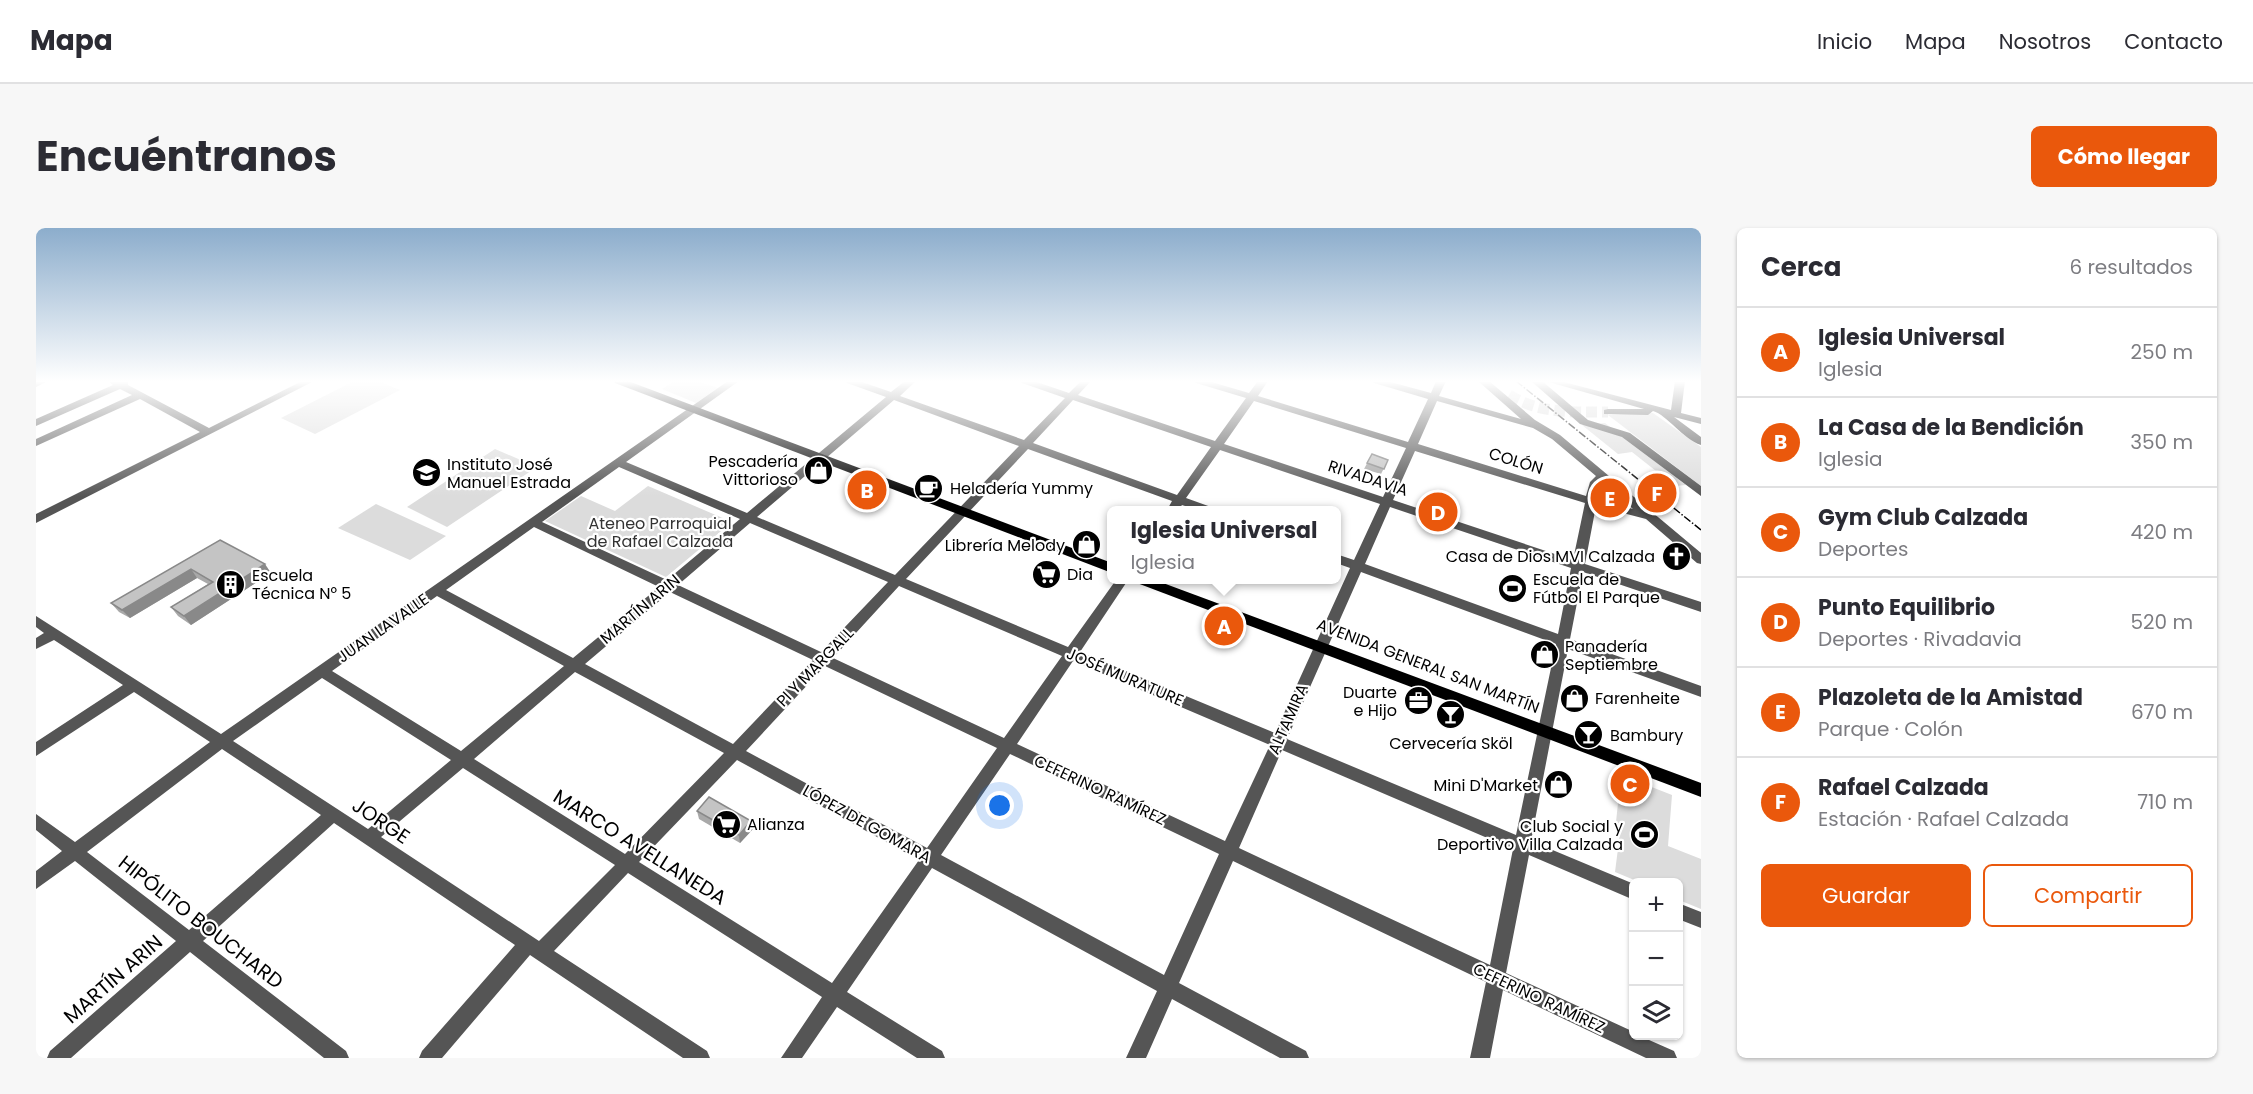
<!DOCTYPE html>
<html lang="es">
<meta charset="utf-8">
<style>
:root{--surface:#fff;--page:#f7f7f7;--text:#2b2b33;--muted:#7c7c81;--line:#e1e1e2;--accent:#ea580c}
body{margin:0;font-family:Poppins,sans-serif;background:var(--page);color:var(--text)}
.controls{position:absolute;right:18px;bottom:18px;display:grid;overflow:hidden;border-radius:9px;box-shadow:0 2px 4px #0004}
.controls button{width:54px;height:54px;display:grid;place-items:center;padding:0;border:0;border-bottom:2px solid var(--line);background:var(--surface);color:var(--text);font:30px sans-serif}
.you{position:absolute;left:964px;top:578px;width:21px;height:21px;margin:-15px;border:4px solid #fff;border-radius:50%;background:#1a73e8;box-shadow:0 0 0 9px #1a73e833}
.badge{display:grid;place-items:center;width:39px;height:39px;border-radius:50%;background:var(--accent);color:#fff;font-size:20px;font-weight:700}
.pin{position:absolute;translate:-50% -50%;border:3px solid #fff;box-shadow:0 2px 6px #0006}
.popup{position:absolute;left:1071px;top:278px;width:234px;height:78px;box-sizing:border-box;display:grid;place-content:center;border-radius:9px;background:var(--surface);filter:drop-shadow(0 2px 4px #0005);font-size:20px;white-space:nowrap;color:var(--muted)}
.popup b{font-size:22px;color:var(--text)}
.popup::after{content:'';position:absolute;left:50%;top:100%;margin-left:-12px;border:12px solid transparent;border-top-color:var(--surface)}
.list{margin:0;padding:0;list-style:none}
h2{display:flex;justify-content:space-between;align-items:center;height:78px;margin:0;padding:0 24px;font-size:26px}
h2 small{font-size:20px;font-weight:400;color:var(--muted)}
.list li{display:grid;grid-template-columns:39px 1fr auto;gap:18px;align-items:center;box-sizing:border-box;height:90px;padding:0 24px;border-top:2px solid var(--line)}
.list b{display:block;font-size:22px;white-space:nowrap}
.list p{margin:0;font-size:20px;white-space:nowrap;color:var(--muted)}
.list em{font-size:20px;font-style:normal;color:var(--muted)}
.actions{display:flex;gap:12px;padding:18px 24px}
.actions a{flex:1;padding:14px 0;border:2px solid var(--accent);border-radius:9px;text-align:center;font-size:21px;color:var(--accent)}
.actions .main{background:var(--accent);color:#fff}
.icon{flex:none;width:33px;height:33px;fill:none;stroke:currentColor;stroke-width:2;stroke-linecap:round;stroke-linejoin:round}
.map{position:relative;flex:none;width:1665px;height:830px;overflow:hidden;border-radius:9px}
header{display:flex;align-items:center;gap:36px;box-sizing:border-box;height:84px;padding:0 30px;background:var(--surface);border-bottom:2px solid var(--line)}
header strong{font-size:28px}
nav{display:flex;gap:33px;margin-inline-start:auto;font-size:21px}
.intro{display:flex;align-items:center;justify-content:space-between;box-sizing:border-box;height:144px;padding:0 36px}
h1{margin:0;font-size:42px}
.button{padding:15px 27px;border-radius:9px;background:var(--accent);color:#fff;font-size:21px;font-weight:700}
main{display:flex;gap:36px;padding:0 36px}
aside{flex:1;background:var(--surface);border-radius:9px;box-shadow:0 2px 4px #0004}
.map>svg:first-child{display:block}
</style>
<header>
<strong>Mapa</strong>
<nav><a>Inicio</a><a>Mapa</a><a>Nosotros</a><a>Contacto</a></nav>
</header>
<div class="intro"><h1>Encuéntranos</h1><a class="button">Cómo llegar</a></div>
<main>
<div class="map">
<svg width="1665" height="830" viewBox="0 0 1665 830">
<rect width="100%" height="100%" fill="#fff"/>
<g fill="#dcdcdc">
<path d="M318,153H342L364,162L279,206L245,190Z"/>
<path d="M639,153H661L682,160L660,175L626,161Z"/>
<path d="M1617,185L1665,219V258L1572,187Z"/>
<path d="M1569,195L1650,257L1639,258L1596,224L1582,226L1546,197Z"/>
<path d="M459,221L501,239L411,299L371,279Z"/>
<path d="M612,258L696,294L630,349L509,293L545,268L579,283Z"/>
<path d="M340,276L410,308L374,332L302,300Z"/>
<path d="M1585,547L1636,567L1632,618L1665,631V681L1643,672L1642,654H1603L1579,644L1585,597L1580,594Z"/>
</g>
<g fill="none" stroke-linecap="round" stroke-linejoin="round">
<path stroke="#d9d9d9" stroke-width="11" stroke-dasharray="11 5" stroke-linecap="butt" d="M1473,167C1504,186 1537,184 1572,184"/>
<g fill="#555" fill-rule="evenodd">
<path d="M0,153H12L0,159Z"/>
<path d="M72,153H92V157L173,200L266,153H278L0,295V286L164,204L104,171L0,218V211L96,167L84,161L0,198V191L77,157Z"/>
<path d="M692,153H703L590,234L711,285L850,169L811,155L809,153H823L855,164L869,153H880L864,168L988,212L1029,170L986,155L984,153H998L1033,165L1045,153H1055L1042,167L1179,213L1210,170L1160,155L1158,153H1172L1213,165L1222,153H1232L1222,168L1372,214L1392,171L1338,155L1336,153H1351L1395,165L1400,153H1410L1403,168L1485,191L1442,153H1453L1499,192L1524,207L1665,325V336L1661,335L1610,291L1560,278L1549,336L1665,374V384L1547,344L1534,411L1665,458V469L1532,421L1495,613L1598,656V672L1493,627L1470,745L1598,804V808H1604L1638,823L1641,830H1610L1467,762L1454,830H1434L1450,754L1197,633L1143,755L1270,823L1273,830H1244L1136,771L1110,830H1090L1121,763L896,640L811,764L906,823L909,830H881L801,779L766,830H745L786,769L592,645L518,723L671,823L674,830H647L494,727L406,830H383L386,823L479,717L298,595L167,713L310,823L313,830H288L154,724L35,830H11L14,823L140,713L39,633L0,661V643L26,623L0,602V586L39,614L174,514L98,464L0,528V514L87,457L18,412L0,421V410L8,405L0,399V388L185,506ZM858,172L983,218L859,347L721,289ZM1037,172L1175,219L1141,267L997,215ZM1218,173L1370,220L1347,269L1188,216ZM1401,173L1497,200L1516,211L1560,248L1554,254L1550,268L1382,216ZM992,221L1136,273L1131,282H1142L1146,277L1161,282H1176L1175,279L1150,270L1184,222L1344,276L1318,332L1300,326V335L1314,340L1239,505L1044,424L1092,352H1080L1032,419L870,351ZM1379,223L1549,275L1537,332L1357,272ZM583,239L704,291L631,352L506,294ZM1566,254L1597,281L1561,271ZM1354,279L1535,340L1522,406L1329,336ZM714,295L852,354L785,424L642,357ZM498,299L623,359L537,430L410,362ZM1325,344L1520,416L1480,607L1251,511ZM863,358L1026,428L968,510L797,430ZM634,364L777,432L697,516L549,436ZM401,368L528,438L425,523L296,443ZM1037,433L1234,517L1189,613L981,516ZM789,438L961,520L891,620L710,523ZM539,444L688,525L589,626L438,531ZM286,450L415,532L332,601L197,513ZM186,521L285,587L153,702L51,624ZM1246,522L1477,621L1454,737L1203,620ZM974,526L1183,626L1128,747L905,627ZM701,532L883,632L796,755L603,634ZM427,540L579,637L503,713L345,609Z"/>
<path d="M1495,153H1506L1552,192L1594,205L1665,258V268L1586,209L1544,196Z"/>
<path d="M1509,153H1524L1635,182L1639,153H1649L1645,185L1665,190V196L1638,189L1665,209V217C1647,211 1631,187 1617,183L1612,187L1568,186V182L1572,181H1608Z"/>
<path d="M1642,675L1665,684V700L1642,691Z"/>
</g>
<g fill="#000" fill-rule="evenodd">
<path d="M578,153H592L1076,335V345L579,155Z"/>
<path d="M1099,352H1119L1665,555V569L1101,355Z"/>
</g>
<path stroke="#000" stroke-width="1.5" stroke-dasharray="8 2 1.5 2" stroke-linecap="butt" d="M1480,153L1665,302"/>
</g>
<g fill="#a9a9a9">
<path d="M1336,226L1352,232L1345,246L1328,241Z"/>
<path d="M184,312L235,345L155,397L142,388L135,379L172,356L161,350L94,390L83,384L75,375Z"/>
<path d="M661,583L717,601L704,615L663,591Z"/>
</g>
<g fill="#898989">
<path d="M229,336L235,345L155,397L148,388Z"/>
<path d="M155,341L161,350L94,390L86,382Z"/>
<path d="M715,593L717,601L704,615L703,607Z"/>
</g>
<g fill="#c4c4c4" stroke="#898989" stroke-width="1.5">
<path d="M1336,226L1352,232L1348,241L1331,235Z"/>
<path d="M184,312L229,336L148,388L135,379L177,354L155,341L86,382L75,375Z"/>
<path d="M673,569L715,593L703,607L661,583Z"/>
</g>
<linearGradient id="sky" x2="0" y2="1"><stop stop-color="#8cadcc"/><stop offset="0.57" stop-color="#fff"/><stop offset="1" stop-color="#fff" stop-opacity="0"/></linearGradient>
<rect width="1665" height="269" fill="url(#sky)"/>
<defs>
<symbol id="shop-disc" viewBox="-11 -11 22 22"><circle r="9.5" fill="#000" stroke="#fff"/><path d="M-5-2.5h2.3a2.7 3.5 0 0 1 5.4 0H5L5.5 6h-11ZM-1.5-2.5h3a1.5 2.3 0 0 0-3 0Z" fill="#fff"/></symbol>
<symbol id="school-disc" viewBox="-11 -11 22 22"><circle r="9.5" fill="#000" stroke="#fff"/><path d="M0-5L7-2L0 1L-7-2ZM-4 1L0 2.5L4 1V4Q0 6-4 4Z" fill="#fff"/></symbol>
<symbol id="cafe-disc" viewBox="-11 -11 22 22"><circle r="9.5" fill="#000" stroke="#fff"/><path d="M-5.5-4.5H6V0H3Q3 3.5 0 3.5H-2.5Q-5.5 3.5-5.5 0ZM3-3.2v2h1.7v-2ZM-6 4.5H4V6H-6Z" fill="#fff"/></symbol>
<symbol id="church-disc" viewBox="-11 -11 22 22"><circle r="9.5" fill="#000" stroke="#fff"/><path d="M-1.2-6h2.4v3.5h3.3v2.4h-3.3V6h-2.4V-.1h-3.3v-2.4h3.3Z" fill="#fff"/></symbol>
<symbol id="supermarket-disc" viewBox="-11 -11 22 22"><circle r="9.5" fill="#000" stroke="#fff"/><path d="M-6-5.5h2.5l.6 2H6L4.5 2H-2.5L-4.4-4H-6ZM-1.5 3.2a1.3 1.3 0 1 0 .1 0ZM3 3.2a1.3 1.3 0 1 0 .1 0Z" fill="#fff"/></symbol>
<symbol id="building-disc" viewBox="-11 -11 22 22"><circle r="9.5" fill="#000" stroke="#fff"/><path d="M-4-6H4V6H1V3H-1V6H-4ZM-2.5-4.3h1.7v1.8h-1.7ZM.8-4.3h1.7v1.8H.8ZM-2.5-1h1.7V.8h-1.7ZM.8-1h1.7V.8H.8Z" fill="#fff"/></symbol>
<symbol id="stadium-disc" viewBox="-11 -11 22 22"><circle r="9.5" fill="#000" stroke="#fff"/><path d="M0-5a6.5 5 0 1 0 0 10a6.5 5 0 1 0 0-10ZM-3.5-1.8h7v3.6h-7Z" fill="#fff"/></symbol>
<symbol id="office-disc" viewBox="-11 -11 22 22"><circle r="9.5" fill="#000" stroke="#fff"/><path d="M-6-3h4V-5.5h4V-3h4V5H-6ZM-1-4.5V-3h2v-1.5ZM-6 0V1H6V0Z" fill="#fff"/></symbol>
<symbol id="bar-disc" viewBox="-11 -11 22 22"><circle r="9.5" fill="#000" stroke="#fff"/><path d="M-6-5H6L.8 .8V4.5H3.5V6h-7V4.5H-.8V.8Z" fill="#fff"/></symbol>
</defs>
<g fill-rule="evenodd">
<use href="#shop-disc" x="766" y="226" width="33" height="33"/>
<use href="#school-disc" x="374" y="228" width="33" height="33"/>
<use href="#cafe-disc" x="876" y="244" width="33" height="33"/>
<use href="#shop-disc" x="1034" y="300" width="33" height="33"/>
<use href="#church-disc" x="1624" y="312" width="33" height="33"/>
<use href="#supermarket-disc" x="994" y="330" width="33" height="33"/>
<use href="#building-disc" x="178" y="340" width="33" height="33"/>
<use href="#stadium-disc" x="1460" y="344" width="33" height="33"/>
<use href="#shop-disc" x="1492" y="410" width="33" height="33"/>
<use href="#shop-disc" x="1522" y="454" width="33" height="33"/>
<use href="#office-disc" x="1366" y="456" width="33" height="33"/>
<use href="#bar-disc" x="1398" y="470" width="33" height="33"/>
<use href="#bar-disc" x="1536" y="490" width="33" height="33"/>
<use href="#shop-disc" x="1506" y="540" width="33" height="33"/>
<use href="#supermarket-disc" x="674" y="580" width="33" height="33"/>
<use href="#stadium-disc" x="1592" y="590" width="33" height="33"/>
</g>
<g text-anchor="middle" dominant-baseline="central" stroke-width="4.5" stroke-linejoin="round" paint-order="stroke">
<g font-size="16" fill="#000" stroke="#fff" text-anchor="start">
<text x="762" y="233" text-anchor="end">Pescadería<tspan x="762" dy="18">Vittorioso</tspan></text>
<text x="411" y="236">Instituto José<tspan x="411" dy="18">Manuel Estrada</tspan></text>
<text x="914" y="260">Heladería Yummy</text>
<text x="1029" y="317" text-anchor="end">Librería Melody</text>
<text x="1619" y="328" text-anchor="end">Casa de Dios MVI Calzada</text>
<text x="1031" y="346">Dia</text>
<text x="216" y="347">Escuela<tspan x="216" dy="18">Técnica N° 5</tspan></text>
<text x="1497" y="351">Escuela de<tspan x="1497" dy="18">Fútbol El Parque</tspan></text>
<text x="1529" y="418">Panadería<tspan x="1529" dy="18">Septiembre</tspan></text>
<text x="1361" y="464" text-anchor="end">Duarte<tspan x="1361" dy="18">e Hijo</tspan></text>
<text x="1559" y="470">Farenheite</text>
<text x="1574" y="507">Bambury</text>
<text x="1415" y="515" text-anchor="middle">Cervecería Sköl</text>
<text x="1502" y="557" text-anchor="end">Mini D'Market</text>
<text x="711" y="596">Alianza</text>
<text x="1587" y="598" text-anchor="end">Club Social y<tspan x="1587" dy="18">Deportivo Villa Calzada</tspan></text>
</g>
<g font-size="16" fill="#000" stroke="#fff">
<text transform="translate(1480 233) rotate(17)">COLÓN</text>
<text transform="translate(1332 250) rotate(18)">RIVADAVIA</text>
<text transform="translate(604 381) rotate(-40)">MARTÍN ARIN</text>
<text transform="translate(347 400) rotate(-35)">JUAN LAVALLE</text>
<text transform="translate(1392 438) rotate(21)">AVENIDA GENERAL SAN MARTÍN</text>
<text transform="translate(779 439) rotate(-46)">PI Y MARGALL</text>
<text transform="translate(1089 449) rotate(23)">JOSÉ MURATURE</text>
<text transform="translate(1252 491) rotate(-66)">ALTAMIRA</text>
<text transform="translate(1064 562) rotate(25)">CEFERINO RAMÍREZ</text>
<text transform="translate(831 596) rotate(29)">LÓPEZ DE GOMARA</text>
<text transform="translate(1503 770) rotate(25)">CEFERINO RAMÍREZ</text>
</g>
<g font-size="16" fill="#333" stroke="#fff">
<text x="624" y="295">Ateneo Parroquial<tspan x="624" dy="18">de Rafael Calzada</tspan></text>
</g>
<g font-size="20" fill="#000" stroke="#fff">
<text transform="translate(345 593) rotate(34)">JORGE</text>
<text transform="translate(604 619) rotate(32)">MARCO AVELLANEDA</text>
<text transform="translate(165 694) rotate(38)">HIPÓLITO BOUCHARD</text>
<text transform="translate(77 751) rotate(-41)">MARTÍN ARIN</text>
</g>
</g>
</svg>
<div class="controls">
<button>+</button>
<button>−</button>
<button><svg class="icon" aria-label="layers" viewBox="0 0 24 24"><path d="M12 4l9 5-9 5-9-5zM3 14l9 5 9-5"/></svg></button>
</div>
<div class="you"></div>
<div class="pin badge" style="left:1188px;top:398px">A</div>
<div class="popup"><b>Iglesia Universal</b>Iglesia</div>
<div class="pin badge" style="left:831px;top:262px">B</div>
<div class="pin badge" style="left:1594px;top:556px">C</div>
<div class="pin badge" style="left:1402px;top:284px">D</div>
<div class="pin badge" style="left:1574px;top:270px">E</div>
<div class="pin badge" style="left:1621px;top:265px">F</div>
</div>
<aside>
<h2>Cerca<small>6 resultados</small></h2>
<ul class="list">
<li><span class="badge">A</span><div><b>Iglesia Universal</b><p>Iglesia</p></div><em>250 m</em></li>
<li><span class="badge">B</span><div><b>La Casa de la Bendición</b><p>Iglesia</p></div><em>350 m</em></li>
<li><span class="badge">C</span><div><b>Gym Club Calzada</b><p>Deportes</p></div><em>420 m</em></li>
<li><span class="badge">D</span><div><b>Punto Equilibrio</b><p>Deportes · Rivadavia</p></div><em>520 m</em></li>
<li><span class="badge">E</span><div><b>Plazoleta de la Amistad</b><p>Parque · Colón</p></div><em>670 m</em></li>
<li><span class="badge">F</span><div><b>Rafael Calzada</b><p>Estación · Rafael Calzada</p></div><em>710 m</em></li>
</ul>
<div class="actions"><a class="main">Guardar</a><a>Compartir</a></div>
</aside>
</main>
